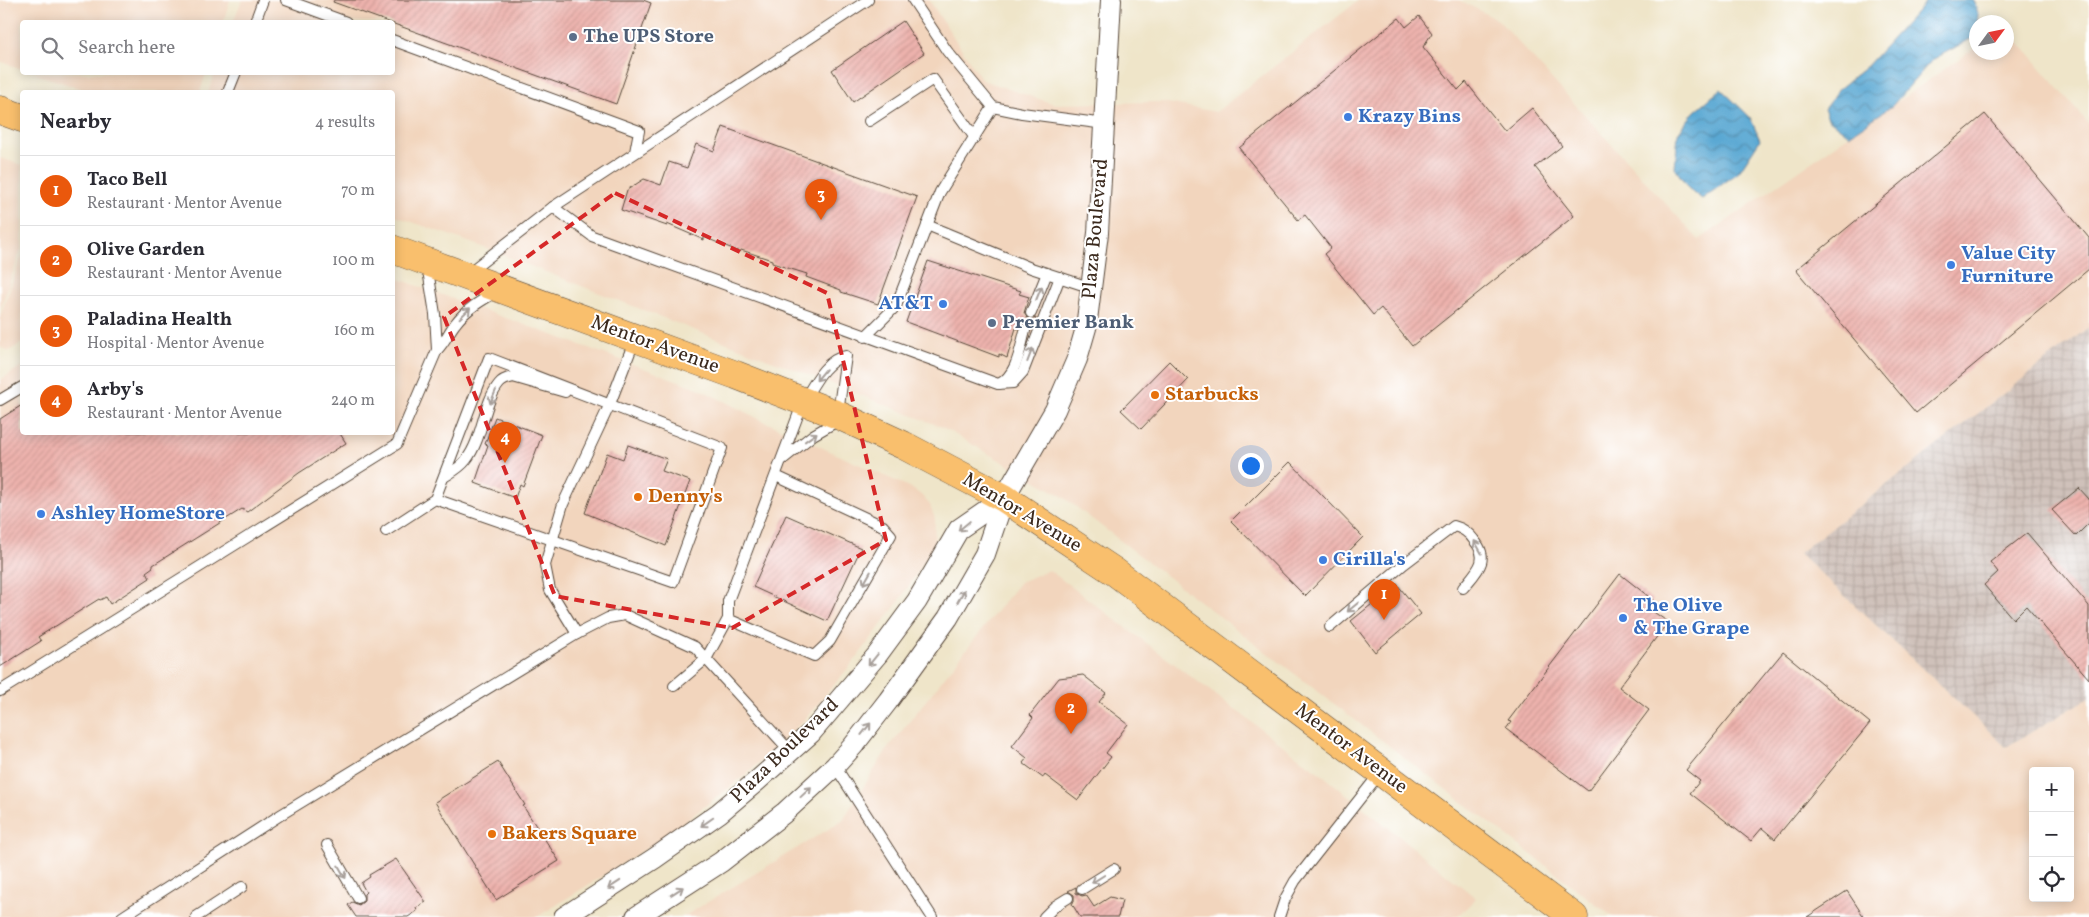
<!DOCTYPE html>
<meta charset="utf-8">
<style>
:root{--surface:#fff;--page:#f2f2f3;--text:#2b2b33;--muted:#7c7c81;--line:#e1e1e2;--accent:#ea580c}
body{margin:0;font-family:Vollkorn,serif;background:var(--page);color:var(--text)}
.controls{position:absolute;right:15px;bottom:15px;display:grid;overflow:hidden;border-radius:5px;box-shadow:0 2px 12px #0003}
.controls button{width:45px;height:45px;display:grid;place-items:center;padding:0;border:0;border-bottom:1px solid var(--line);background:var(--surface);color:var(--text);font:25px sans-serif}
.compass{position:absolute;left:1969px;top:15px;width:45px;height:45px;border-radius:50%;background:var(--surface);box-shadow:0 2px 12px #0003;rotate:57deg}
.you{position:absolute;left:1250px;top:465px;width:18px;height:18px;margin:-12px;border:4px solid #fff;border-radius:50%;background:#1a73e8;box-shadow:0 0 0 8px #1a73e833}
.badge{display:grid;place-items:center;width:32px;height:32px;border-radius:50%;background:var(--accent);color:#fff;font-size:16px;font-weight:700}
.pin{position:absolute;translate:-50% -41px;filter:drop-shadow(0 1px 2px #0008)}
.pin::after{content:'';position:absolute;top:26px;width:18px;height:15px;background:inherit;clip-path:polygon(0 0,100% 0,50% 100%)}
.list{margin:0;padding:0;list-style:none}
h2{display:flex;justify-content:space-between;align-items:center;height:65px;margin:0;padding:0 20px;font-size:21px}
h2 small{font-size:16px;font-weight:400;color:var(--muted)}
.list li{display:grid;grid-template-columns:32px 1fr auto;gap:15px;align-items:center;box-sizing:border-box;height:70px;padding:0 20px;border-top:1px solid var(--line)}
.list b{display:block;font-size:19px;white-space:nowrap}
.list p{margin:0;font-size:16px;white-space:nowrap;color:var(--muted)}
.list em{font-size:16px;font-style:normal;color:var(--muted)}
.icon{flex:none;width:28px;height:28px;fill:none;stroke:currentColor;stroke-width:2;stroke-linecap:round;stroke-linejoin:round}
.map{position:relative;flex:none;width:2089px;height:917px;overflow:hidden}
.search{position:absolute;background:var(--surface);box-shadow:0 2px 12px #0003;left:20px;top:20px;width:375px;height:55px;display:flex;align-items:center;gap:12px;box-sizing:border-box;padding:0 18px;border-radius:5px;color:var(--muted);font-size:19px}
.panel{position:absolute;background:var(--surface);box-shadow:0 2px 12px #0003;left:20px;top:90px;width:375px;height:345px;border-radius:5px}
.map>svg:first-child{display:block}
</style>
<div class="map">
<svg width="2089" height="917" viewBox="0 0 2089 917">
<defs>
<pattern id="industrial-grid" width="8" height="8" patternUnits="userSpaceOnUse" patternTransform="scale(1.25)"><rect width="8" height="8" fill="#cfc1ba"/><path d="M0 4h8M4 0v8" fill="none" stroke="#b3a69f"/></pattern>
<pattern id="water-waves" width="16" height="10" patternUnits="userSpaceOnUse" patternTransform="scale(1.25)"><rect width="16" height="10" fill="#5aa8d3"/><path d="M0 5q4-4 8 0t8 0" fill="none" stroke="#4c89ab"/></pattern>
<pattern id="building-hatch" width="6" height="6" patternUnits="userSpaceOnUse" patternTransform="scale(1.25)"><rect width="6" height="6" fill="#edb2ad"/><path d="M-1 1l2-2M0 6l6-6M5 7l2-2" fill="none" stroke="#cc9994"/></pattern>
</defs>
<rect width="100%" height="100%" fill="#fff"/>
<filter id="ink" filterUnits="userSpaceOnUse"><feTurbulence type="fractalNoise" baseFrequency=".02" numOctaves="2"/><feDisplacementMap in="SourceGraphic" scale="10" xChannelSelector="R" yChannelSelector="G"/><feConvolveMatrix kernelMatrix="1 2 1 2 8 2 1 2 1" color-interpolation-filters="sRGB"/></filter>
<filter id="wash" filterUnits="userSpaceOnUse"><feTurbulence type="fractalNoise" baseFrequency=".0096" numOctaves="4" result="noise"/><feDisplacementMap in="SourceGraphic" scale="20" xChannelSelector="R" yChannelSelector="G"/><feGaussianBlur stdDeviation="1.12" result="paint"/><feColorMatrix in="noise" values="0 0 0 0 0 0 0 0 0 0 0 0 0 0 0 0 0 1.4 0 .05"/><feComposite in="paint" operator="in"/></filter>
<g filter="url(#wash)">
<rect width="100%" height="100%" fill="#efe5c9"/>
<g fill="#f2d5bd" fill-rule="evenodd">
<path d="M0,0H230L223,22H22V69L0,61Z"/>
<path d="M242,0H929L982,80L1054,104L1162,102L1216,112L1359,0H1459L1498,20L1699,240L1976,47V52H2006L2007,28L2089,124V327L1799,553L2006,747L2089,698V917H1613L1062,496L942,427L477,245L393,215L392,92H208L215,73L392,72V22H233ZM2033,771H2070V898H2033Z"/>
<path d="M33,73L206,72V73L200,92H91Z"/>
<path d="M0,158L22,165V247L0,310Z"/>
<path d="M22,255V343L9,351L0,347V316Z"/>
<path d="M393,277L698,388L759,419L911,488L921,495L930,505L935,519L934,545L900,600L855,660L804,720L747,774L663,838L537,917H0V380L22,366V432H392Z"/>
<path d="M1049,570L1325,777L1476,898L1457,917H683L842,821L886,751L1020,582Z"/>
</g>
<path fill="url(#industrial-grid)" d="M2089,327V698L2006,747L1799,553Z"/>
<g fill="url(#water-waves)" stroke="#4a6978">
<path d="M1927,0H1974L1978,15L1976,36L1932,60L1892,106L1849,135L1828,119L1824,109L1840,88L1867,66Z"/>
<path d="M1721,89L1750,117L1760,140L1739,172L1702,199L1688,188L1675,168L1678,133L1694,112Z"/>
</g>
<g id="blocks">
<g fill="url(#building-hatch)">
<path d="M334,0H643L651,3L616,104L333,2Z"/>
<path d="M1419,16L1432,33L1423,47L1458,90L1466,82L1505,131L1532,108L1562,146L1535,167L1574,216L1412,346L1381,308L1373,315L1324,254L1331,248L1305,215L1298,220L1239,148L1399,18L1406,27Z"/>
<path d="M903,21L924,53L853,102L832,70Z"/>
<path d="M1985,114L2089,238V269L1916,413L1796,270Z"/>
<path d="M723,127L917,197L878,304L841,292V290L806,277L807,274L772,263V260L741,250L740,252L704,237V240L667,224V226L621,210L627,190L644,179L661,185L669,162L687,168L696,144L714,151Z"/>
<path d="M928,261L1021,291L1019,294L1029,297L1024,313L1029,320L1036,318L1032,330L1026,324L1020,326L1018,329L1016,328L1007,358L999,354V357L906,322Z"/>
<path d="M1169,361L1188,380L1141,429L1121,410Z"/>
<path d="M22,405V432H339L346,443L299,473L247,512L242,509L153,565V567L146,572L150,578L110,604L106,597L100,600L99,599L38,637L41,641L0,667V419Z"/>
<path d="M495,417L542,435L523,486L520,484L515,498L475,483L488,445L485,444Z"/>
<path d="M628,445L667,459L662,471L690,481L666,546L585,513L607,453L623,459Z"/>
<path d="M1290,462L1363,537L1305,596L1231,521Z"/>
<path d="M2079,488L2089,499V523L2076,536L2052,510Z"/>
<path d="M786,515L861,548L827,621L753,587Z"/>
<path d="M2027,533L2089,606V679L2026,606L2013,619L1984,585L1998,572L1990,562Z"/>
<path d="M1620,574L1653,600L1648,608L1668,622L1619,687L1649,710L1588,791L1506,729L1511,722L1508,721Z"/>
<path d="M1397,584L1421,614L1375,652L1351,621Z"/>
<path d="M1783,652L1870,723L1775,839L1762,828L1751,841L1690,793L1700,781L1686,770Z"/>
<path d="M1083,675L1106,693L1099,702L1128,724L1106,753L1111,757L1078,800L1045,775L1043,778L1023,763L1027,758L1012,746L1033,718L1030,715L1059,678Z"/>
<path d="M498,762L525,805L523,806L559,861L496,900L435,802Z"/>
<path d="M396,859L426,902L416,908L417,911L408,917H356L348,905L352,902L359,905L364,901V894L366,892L361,883L370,877L369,875Z"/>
<path d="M1076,887V893L1082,896L1086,895L1094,907L1110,897L1122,900L1118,917H1080L1072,904L1074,901V895L1068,891Z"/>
<path d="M1847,891L1864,917H1807Z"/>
</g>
</g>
</g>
<g filter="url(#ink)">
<use href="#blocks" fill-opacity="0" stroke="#564638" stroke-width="1"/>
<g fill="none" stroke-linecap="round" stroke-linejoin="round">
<defs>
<g id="service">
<path d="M286,0L346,22"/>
<path d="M913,0L947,51L993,107L1022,113L1105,124"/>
<path d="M255,22L263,0"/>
<path d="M392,40L639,131L635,152"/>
<path d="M228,92L236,72"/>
<path d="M869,121L933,79L975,138"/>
<path d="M553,207L592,236L998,384L1013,383L1023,372L1060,277"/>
<path d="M927,225L1031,268L1092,288"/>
<path d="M427,264L435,314L437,350"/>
<path d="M467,274L553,207L868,0"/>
<path d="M1031,313L1047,273"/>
<path d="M865,337L896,306L940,192L993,107"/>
<path d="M999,384C1017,375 1020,349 1025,331"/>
<path d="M0,400L22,387"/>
<path d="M783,459L813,435L839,420"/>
<path d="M776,476L883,526L891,535L830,641L814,656L728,619V601L803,402C813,386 825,359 846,356L838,413"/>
<path d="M444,477C452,472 460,468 466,460C483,439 483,403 499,384C502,380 508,378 513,377L565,392"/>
<path d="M386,531L435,499L673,582L722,448L489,358L435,499"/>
<path d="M1330,627L1404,564L1454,526C1462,528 1469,533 1474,540C1491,560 1477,571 1463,588"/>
<path d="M577,634L550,590L545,565L563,504L610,404L635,339"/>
<path d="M674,686L706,659L728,619"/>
<path d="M0,691L397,444L437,350C445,342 448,333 455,324C466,309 482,300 498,291"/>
<path d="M835,766L932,917"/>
<path d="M327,845L358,898"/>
<path d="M1082,889L1114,869"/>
<path d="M122,917L282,814L577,634L608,618L625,615L695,647L790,751"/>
<path d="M196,917L242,887"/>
<path d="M1044,917L1055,906L1068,898"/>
<path d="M1279,917L1285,899L1295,881L1380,773"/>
</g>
<g id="minor">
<path d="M564,917L655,858L719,813L758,780L811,733L878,654L917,601L959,529L1004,498"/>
<path d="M636,917L721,862L784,813L835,766L853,746L888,701L948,618L985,554L1004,498L1055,410L1077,359L1086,328L1098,233L1111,0"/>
</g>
<g id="primary">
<path d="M0,110L22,118"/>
<path d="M392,249L736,375L838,415L903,445L1004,498L1115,572L1574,917"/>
</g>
</defs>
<use href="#service" stroke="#564638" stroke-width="12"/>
<use href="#minor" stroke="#564638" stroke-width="22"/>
<use href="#primary" stroke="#564638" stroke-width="29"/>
<use href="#service" stroke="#fff" stroke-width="10"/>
<use href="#minor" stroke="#fff" stroke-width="20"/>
<use href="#primary" stroke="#f9bf6d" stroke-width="28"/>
</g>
<defs><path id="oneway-shaft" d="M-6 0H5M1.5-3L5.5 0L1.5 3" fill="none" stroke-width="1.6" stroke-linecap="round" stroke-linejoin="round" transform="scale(1.25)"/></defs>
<g stroke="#a79f9a">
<use href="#oneway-shaft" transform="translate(1039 293) rotate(-68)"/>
<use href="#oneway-shaft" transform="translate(465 313) rotate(-44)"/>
<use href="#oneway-shaft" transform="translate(1030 355) rotate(-69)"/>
<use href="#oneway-shaft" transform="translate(821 375) rotate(130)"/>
<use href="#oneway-shaft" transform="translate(493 397) rotate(113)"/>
<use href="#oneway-shaft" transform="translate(811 437) rotate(-36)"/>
<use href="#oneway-shaft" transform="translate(964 526) rotate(140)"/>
<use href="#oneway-shaft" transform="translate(1478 547) rotate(-120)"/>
<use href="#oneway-shaft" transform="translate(867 578) rotate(120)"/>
<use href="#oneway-shaft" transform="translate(961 596) rotate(-60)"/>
<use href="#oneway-shaft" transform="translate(1353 607) rotate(140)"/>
<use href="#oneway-shaft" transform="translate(873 660) rotate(129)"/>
<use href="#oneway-shaft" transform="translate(866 729) rotate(-52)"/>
<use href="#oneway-shaft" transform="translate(806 792) rotate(-43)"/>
<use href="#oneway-shaft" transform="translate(707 822) rotate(145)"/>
<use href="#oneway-shaft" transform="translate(342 872) rotate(60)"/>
<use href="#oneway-shaft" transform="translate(1098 879) rotate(148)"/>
<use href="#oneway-shaft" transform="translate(614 885) rotate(147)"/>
<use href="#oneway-shaft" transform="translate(677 891) rotate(-33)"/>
</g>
</g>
<path fill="none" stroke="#d62828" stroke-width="4" stroke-dasharray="10 6" stroke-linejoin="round" d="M615,193L827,293L886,540L732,628L555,596L444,317Z"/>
<g fill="#5c6f8a" stroke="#fff" stroke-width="2">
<circle cx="573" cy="37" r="5"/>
<circle cx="992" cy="323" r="5"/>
</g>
<g fill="#3f7fe0" stroke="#fff" stroke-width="2">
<circle cx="1348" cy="117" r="5"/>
<circle cx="1951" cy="265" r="5"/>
<circle cx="943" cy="304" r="5"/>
<circle cx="41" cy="514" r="5"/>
<circle cx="1323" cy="560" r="5"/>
<circle cx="1623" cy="618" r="5"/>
</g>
<g fill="#e8710a" stroke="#fff" stroke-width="2">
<circle cx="1155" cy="395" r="5"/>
<circle cx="638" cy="497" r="5"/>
<circle cx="492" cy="834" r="5"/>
</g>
<g text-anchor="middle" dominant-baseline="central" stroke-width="4" stroke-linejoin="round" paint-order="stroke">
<g font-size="20" font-weight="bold" fill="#4e5e75" stroke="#fff" text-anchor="start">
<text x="583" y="37">The UPS Store</text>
<text x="1002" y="323">Premier Bank</text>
</g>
<g font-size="20" font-weight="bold" fill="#366cbe" stroke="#fff" text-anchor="start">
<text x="1358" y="117">Krazy Bins</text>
<text x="1961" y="254">Value City<tspan x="1961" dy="23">Furniture</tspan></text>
<text x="933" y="304" text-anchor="end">AT&amp;T</text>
<text x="51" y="514">Ashley HomeStore</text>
<text x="1333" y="560">Cirilla's</text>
<text x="1633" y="606">The Olive<tspan x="1633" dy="23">&amp; The Grape</tspan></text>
</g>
<g font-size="20" fill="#3b2a1e" stroke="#fff">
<text transform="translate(1096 229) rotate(-85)">Plaza Boulevard</text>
<text transform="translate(655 345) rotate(20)">Mentor Avenue</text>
<text transform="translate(1022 513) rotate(31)">Mentor Avenue</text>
<text transform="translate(1351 749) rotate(37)">Mentor Avenue</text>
<text transform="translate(785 751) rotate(-44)">Plaza Boulevard</text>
</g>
<g font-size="20" font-weight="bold" fill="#c56008" stroke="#fff" text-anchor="start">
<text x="1165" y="395">Starbucks</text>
<text x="648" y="497">Denny's</text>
<text x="502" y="834">Bakers Square</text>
</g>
</g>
</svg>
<div class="controls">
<button>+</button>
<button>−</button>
<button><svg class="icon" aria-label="locate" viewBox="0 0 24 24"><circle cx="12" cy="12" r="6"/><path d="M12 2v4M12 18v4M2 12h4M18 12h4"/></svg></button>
</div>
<svg class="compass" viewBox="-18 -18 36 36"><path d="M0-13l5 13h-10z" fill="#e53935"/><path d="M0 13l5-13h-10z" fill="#7c7c81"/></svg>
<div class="you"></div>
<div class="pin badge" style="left:1384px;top:620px">1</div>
<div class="pin badge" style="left:1071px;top:734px">2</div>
<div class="pin badge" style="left:821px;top:220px">3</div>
<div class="pin badge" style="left:505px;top:463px">4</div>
<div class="search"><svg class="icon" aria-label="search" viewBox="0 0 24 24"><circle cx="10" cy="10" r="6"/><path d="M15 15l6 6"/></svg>Search here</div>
<section class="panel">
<h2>Nearby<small>4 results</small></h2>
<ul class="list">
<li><span class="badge">1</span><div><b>Taco Bell</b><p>Restaurant · Mentor Avenue</p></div><em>70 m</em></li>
<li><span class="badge">2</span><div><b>Olive Garden</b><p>Restaurant · Mentor Avenue</p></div><em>100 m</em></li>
<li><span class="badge">3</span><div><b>Paladina Health</b><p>Hospital · Mentor Avenue</p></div><em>160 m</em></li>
<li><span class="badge">4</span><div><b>Arby's</b><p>Restaurant · Mentor Avenue</p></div><em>240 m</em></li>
</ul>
</section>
</div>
